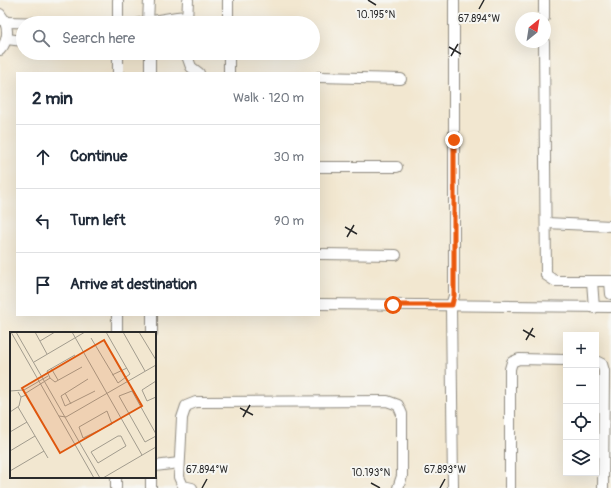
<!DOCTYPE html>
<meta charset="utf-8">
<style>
:root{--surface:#fff;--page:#f6f6f7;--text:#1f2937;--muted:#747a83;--line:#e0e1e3}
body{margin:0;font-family:Pangolin,sans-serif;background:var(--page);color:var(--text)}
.controls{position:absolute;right:12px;bottom:12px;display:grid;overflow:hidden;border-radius:0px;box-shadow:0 4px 16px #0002}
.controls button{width:36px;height:36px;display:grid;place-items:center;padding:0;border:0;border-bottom:1px solid var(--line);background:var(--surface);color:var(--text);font:20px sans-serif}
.compass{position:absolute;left:515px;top:12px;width:36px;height:36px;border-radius:50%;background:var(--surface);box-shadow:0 4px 16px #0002;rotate:30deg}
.stop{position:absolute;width:12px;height:12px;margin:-9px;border:3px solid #ea580c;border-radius:50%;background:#fff}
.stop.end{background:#ea580c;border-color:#fff;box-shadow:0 1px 4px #0008}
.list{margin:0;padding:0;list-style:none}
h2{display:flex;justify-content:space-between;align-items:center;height:52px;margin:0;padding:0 16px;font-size:17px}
h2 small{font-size:13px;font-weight:400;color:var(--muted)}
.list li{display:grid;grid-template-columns:26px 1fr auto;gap:12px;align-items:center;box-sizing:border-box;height:64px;padding:0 16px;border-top:1px solid var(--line)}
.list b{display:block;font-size:15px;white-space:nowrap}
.list em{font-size:13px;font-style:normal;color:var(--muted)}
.icon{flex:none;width:22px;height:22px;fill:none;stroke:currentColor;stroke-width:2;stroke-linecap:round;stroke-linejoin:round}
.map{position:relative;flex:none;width:611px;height:488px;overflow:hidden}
.search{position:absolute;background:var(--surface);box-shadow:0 4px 16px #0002;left:16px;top:16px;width:304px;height:44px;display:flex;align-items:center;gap:10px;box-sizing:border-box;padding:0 14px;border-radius:22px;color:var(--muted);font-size:15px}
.panel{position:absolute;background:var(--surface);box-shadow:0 4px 16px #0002;left:16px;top:72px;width:304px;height:244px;border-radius:0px}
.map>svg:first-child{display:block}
</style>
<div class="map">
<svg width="611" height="488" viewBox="0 0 611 488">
<rect width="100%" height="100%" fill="#f6f6f2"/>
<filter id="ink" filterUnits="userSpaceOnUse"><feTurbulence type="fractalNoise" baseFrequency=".025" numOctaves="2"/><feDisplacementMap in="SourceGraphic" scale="8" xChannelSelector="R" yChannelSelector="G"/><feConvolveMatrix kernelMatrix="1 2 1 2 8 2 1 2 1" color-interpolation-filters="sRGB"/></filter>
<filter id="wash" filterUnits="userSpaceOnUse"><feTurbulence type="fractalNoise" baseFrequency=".012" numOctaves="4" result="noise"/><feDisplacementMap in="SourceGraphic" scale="16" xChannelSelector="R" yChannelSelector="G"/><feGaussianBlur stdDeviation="0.9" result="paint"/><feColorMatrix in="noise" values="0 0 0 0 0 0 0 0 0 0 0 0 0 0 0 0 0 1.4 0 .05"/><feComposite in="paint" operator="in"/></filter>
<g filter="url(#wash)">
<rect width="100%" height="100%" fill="#f2e7d0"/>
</g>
<g filter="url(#ink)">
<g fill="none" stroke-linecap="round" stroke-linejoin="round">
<defs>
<g id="minor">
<path d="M228,0V23"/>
<path d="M544,0V18"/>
<path d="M0,14C9,25 10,39 0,50"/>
<path d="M5,22L50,23"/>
<path d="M187,22L188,0"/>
<path d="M118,23V0"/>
<path d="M140,23L177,17L187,16"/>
<path d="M148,23L149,0"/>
<path d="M7,39L23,41"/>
<path d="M544,42L546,275L555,281H611"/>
<path d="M150,53V73"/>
<path d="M186,53L191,67L199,73"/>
<path d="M229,53V73"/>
<path d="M118,73V53"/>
<path d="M319,77L401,79"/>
<path d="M319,167H397"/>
<path d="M546,223L611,226"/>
<path d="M319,254L396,255"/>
<path d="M592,281L594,308"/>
<path d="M610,281L611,294"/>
<path d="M319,304L611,307"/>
<path d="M152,315V333"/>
<path d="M117,333V315"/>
<path d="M596,361L602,364L604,371L603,488"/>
<path d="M155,466L179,463"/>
<path d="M116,488V477"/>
<path d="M151,488V477"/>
<path d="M192,488L183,486L179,477L182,418L186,406L196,402L387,401L398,405L402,414V476L398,488"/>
<path d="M453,488L451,305L454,296V0"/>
<path d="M510,488V369L512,362L519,359L566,360"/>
</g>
</defs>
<use href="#minor" stroke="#8e897e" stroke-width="12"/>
<use href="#minor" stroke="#fff" stroke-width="10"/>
</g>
</g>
<g fill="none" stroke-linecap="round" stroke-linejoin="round" filter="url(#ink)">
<path stroke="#ea580c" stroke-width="5" d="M393,305H452L454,296V140"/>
</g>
<path fill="none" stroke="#2b2b2b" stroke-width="1.5" d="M368,0L376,5M479,9L484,0M449,47L461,54M451,56L458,44M345,227L357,234M347,237L354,225M523,330L535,337M526,340L533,328M240,408L253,415M243,417L250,405M371,483L380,488M202,488L207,479M440,488L445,479"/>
<g transform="translate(10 332)">
<rect width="146" height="146" fill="#f2e7d0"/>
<path fill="none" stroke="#a29c8e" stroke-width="1" d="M1,0L84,146M6,0L90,146M25,0L37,22M62,0L132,123M113,0L135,39M129,0L146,28M81,6L108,51L120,42L96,0M30,9L45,0M65,23L37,39L40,46L45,50L72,35M24,30L75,0M41,36L48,48M102,43L117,36M78,47L51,64L55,74L85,59M146,49L132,58L137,69L146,65M14,58L38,44M0,59L13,58L16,63L11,65L8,60M16,61L40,46M55,61L61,72M8,75L38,126M97,79L102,92L73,106L69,95ZM0,80L9,74L11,65M49,84L56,85L146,33M0,100L17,90M146,102L122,59L109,64L135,110L146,104M108,104H111L116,114L88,131L81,120ZM0,119L25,104M0,139L34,119M93,146L146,115"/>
<path fill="#df570e" fill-opacity="0.15" stroke="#df570e" stroke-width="2" d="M94,8L132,74L50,121L12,56Z"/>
<rect width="146" height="146" fill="none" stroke="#2b2b2b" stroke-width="2"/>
</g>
<g font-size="10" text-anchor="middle" fill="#2b2b2b" stroke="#f6f6f2" stroke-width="4" stroke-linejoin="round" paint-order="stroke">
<text x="376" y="18">10.195°N</text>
<text x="479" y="22">67.894°W</text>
<text x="207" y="473">67.894°W</text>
<text x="445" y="473">67.893°W</text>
<text x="371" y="476">10.193°N</text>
</g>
</svg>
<div class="controls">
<button>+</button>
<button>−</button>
<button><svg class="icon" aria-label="locate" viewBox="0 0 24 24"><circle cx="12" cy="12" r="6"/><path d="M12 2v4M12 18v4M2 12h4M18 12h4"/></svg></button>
<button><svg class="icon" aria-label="layers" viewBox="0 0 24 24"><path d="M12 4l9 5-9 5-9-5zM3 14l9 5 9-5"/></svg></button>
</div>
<svg class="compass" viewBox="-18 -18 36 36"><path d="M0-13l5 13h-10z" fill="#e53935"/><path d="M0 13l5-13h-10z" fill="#747a83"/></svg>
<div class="stop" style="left:393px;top:305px"></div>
<div class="stop end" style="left:454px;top:140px"></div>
<div class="search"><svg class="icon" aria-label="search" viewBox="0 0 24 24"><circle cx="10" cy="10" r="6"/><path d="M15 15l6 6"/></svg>Search here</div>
<section class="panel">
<h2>2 min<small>Walk · 120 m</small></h2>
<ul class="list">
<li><svg class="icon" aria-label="ahead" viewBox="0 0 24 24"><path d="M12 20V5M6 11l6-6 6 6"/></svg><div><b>Continue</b></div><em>30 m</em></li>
<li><svg class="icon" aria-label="left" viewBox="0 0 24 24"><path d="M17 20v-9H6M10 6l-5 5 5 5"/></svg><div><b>Turn left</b></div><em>90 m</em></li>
<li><svg class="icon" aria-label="arrive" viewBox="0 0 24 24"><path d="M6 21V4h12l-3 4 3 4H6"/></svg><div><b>Arrive at destination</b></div></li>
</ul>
</section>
</div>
